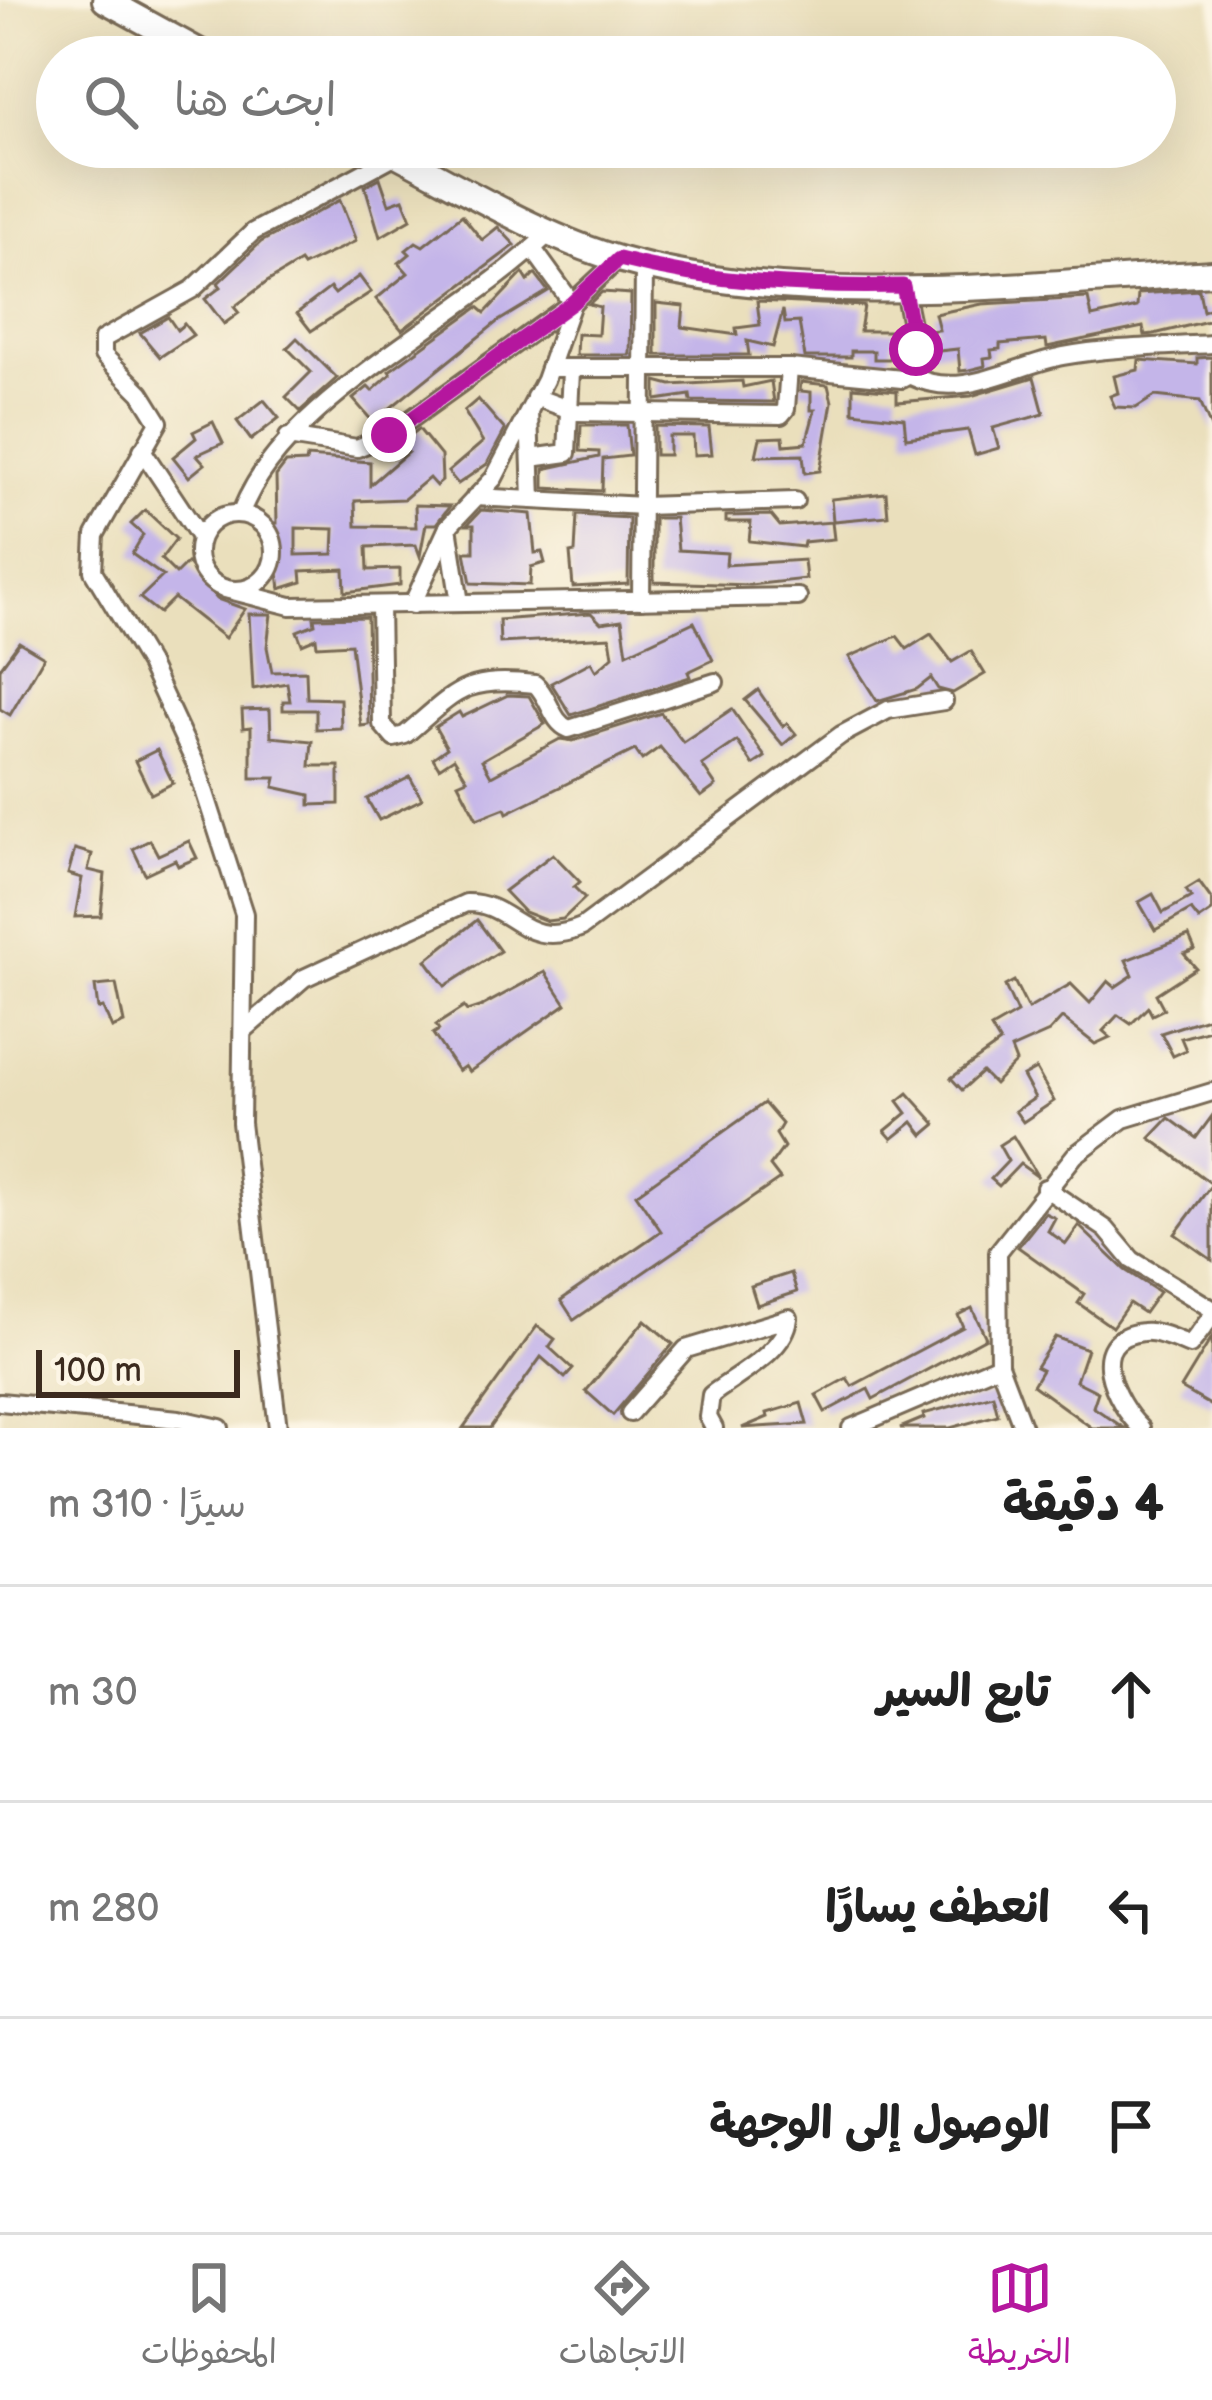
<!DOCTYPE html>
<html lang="ar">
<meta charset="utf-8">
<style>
:root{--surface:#fff;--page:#f6f6f6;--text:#222;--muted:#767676;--line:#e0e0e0;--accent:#b5179e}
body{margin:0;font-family:"Balsamiq Sans","Playpen Sans Arabic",sans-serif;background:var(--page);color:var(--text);direction:rtl}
.scale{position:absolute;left:36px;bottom:30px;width:204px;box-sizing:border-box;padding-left:12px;border:6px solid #3b2a1e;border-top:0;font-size:33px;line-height:42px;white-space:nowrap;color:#3b2a1e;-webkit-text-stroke:9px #fcf5e5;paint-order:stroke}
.stop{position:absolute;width:36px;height:36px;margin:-27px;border:9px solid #b5179e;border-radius:50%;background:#fff}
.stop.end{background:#b5179e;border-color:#fff;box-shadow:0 3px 12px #0008}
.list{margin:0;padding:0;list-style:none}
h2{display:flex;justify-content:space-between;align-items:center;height:156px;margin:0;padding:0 48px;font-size:51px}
h2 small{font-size:39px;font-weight:400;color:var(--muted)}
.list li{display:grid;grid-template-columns:78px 1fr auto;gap:36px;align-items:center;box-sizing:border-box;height:216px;padding:0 48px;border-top:3px solid var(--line)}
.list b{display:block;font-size:45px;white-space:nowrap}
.list em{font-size:39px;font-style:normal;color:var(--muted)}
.icon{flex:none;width:66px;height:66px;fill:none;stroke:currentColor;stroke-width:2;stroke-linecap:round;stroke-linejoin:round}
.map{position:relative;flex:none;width:1212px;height:1428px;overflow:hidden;direction:ltr}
.search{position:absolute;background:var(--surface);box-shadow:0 12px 48px #0002;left:36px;right:36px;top:36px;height:132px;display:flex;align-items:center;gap:30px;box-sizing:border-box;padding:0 42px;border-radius:66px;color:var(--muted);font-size:45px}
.sheet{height:804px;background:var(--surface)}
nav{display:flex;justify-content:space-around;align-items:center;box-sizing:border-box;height:168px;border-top:3px solid var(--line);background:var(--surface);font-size:33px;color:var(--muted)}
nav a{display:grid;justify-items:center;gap:6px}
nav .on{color:var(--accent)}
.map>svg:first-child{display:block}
</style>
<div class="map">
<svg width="1212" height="1428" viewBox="0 0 1212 1428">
<rect width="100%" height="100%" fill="#fcf5e5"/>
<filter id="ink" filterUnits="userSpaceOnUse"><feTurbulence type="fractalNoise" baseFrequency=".00833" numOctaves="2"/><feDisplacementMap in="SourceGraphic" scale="24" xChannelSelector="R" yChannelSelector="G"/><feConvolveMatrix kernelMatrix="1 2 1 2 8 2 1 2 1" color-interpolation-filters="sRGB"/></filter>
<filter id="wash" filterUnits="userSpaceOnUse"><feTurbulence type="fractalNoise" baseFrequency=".004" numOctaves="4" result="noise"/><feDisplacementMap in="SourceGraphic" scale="48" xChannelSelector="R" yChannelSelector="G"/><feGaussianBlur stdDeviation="2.7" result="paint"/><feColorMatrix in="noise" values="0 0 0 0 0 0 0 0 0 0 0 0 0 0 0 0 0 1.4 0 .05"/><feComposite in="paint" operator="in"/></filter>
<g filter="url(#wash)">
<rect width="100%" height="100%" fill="#eadfbc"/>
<g id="blocks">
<g fill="#c4b5e9" fill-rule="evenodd">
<path d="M380,178L389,204L403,199L411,219L380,237L365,186Z"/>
<path d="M340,200L356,241L303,266L300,262L267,282L234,307L239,313L224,324L205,299L221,287L218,283L261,242Z"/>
<path d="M462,215L482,240L498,227L515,245L402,330L376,299L408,273L399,263L410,254L406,250L416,242L423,246Z"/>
<path d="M523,273L528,281L535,274L548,291L497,322L373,422L353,399L368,387L372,391L391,374L389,371L478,307L485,313Z"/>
<path d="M359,276L371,292L311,331L297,313L330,288L335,294Z"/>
<path d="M1199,290L1203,311L1212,308V320L1154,334L1145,335L1143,327L1047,347L1046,340L1000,344V349L991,350L992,357L984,358L985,366L969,370L960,371L958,349L929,352L926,331L939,330L935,314L982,304L1088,298L1092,317L1137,307L1138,294Z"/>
<path d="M602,292L631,294L630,355H576L577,334L598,335L600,307L589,304Z"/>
<path d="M757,301L864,306L860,331H895L889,359H874V351H851V357H805L799,322L785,323L783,310L773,347L747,341L749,355H656V303L684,306L682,327L737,335L736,328L760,325Z"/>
<path d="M168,317L177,330L184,324L193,335L160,357L140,333Z"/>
<path d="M297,338L337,378L300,411L286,397L311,372L287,348Z"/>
<path d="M1212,357V430L1200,401L1155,396L1136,408L1115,407L1110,396L1118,393L1114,376L1138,370L1139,360L1197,364V358Z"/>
<path d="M1034,377L1044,414L993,428L999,448L975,455L968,430L906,438L904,418L853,412V387L897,391V402L971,396Z"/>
<path d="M656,381L671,385L742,381L743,387L771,381L774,402L691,401L690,395L656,400Z"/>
<path d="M801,382L828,385L832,402L820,471L805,473L803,455L756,456L760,438L783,437L784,445L806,443L815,410H811V392L800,391Z"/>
<path d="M478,399L505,430L487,464L458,484L448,472L483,442L464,411Z"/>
<path d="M264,400L279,418L251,440L237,421Z"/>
<path d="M213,422L223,443L197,455L205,464L189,477L173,457L196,438L193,432Z"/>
<path d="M581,425H627L630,456L603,459L602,491L544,488V469L599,457V452L580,451Z"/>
<path d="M655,426L709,427L712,454L694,455L693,436H669V455H655Z"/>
<path d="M419,429L441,456L442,481L436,486L429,478L404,499L355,501L356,526L416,527L415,505L450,506L436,524H426L420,556L416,545L367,547L368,570L400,569V585L345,592L344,569L301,571L302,582L280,589L272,523H277L276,476L286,463L306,462L307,457L370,462V485L408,452L400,443ZM296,528L334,529L333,554L296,555Z"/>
<path d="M886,493L888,516L833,521L831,499Z"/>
<path d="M145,510L176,539L161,559L176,574L187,563L217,599L245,609L225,638L174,598L159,613L140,598L163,576L132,554L143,535L131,524Z"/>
<path d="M481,510L531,514L535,553L542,552L545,563L531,567L530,585L471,583L465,552H474V525H467Z"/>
<path d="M577,515L629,518L628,584L573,587L570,553L575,552Z"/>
<path d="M771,515L780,526L832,522L834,539L804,542L803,547L749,541L751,522H726V516Z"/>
<path d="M654,518H675L678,550L727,553L726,565L804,560L806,579L750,585L654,582Z"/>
<path d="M591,613L601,623L622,620L627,653L694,622L713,660L688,672L690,677L571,715L551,683L591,662L596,671L613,656L610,637L500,643L499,620Z"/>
<path d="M249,614H271L267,647L272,672L306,671L307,698L340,699L341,728L316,729V710H283V701H290L287,683L253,689Z"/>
<path d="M367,617L369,725L361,726L351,644L317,646L316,638L302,644L297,631L315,624L314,618Z"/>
<path d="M931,634L952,662L971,651L985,674L953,693L938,689L931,678L917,689L877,701L849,657L897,636L907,649Z"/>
<path d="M19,642L44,657L10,715L0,709V668Z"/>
<path d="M758,690L783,726L787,723L796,734L783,745L745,700Z"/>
<path d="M508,695L529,696L545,724L482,760L491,776L560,739L573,741L661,713L683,742L732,709L765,757L753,765L737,741L702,765L716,786L701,797L660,747L642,760L635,750L507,813L505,808L477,819L458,783L467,779L454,758L439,768L433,758L447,748L435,727L459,712L462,717Z"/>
<path d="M270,709L271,737L312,741L310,766H339V804L310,805V795L274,787L276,778H251V727L243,728L242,710Z"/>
<path d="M157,750L173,783L151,794L135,761Z"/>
<path d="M410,777L422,799L379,820L367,799Z"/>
<path d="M150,840L158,855L189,841L197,858L178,866L175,860L145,874L133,849Z"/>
<path d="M75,849L92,854L88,870L105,874L101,916L75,917L82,878L68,874Z"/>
<path d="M553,854L580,882L574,887L585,898L563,919L547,921L524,912L504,891Z"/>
<path d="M1199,882L1212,900V911L1199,920L1191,910L1155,930L1139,902L1153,894L1163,913L1191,897L1186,890Z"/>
<path d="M477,920L500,951L445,986L426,960Z"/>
<path d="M1189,936L1195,950L1184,954L1196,968L1156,994L1164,1009L1152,1015L1148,1007L1131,1024L1118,1015L1103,1031L1110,1037L1095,1044L1062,1018L1049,1032L1011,1049L1016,1062L994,1084L982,1072L962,1090L951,1078L1000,1043L991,1028L1017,1013L1005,986L1014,981L1028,1009L1071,984L1090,1003L1108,981L1115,987L1133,975L1126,960Z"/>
<path d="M545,972L566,1004L469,1072L465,1066L458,1071L433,1034L439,1030L436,1025L464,1007L467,1011L482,1006Z"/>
<path d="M116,984L124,1023L112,1028L103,1008L98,1009L95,986Z"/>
<path d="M1207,1018L1210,1030L1181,1038L1186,1050L1173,1056L1161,1033Z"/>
<path d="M1036,1069L1054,1101L1023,1122L1015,1111L1035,1098L1023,1076Z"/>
<path d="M908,1093L936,1124L923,1135L913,1122L892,1139L885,1131L907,1113L898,1101Z"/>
<path d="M764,1103L782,1124L776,1134L784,1147L770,1166L780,1179L574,1320L561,1300L661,1231L636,1194Z"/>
<path d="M1212,1116V1184L1150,1138L1169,1118L1196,1138Z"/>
<path d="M1013,1136L1038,1177L1020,1164L999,1186L991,1179L1008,1161L999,1145Z"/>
<path d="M1212,1184V1260L1175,1234Z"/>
<path d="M1045,1213L1055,1218L1048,1231L1066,1244L1079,1226L1125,1270L1159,1292L1144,1313L1129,1303L1112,1327L1078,1303L1084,1294L1018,1247Z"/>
<path d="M791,1273L797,1292L757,1305L751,1286Z"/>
<path d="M972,1308L986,1338L873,1399L868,1389L825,1412L816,1395L847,1378L852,1386L963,1327L958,1315Z"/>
<path d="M645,1320L673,1344L613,1415L586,1391Z"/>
<path d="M537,1326L555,1339L549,1347L573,1369L565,1378L541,1357L490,1428H463Z"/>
<path d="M1055,1337L1087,1349L1076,1381L1098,1392L1093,1407L1124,1428H1092L1033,1385L1042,1370L1036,1367Z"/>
<path d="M1212,1337V1406L1181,1388Z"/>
<path d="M993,1395L998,1415L950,1428H900L924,1418L923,1414Z"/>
<path d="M801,1403L807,1424L742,1428L768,1417L767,1413Z"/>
</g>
</g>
</g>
<g filter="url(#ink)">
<use href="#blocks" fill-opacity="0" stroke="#786955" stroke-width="3"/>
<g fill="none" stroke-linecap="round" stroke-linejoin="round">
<defs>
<g id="street">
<path d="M549,368H790L902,379L915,372L916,348L903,286"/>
<path d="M911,376C963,401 1011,366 1063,356C1112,347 1162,347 1212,344"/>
<path d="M535,397L576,412L781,415L786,409L789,368"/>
<path d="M529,411L532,500"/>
<path d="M288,437L357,448L389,435L572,303L619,259"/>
<path d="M142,450L200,537"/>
<path d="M531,458L567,453L571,371"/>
<path d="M475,497L643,506L795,501"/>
<path d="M241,513C282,400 461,320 548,234"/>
<circle cx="236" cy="552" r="38"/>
<path d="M448,527L460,603"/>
<path d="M225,589L291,606L798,597"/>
<path d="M641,600L644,266"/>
<path d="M380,605L382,724L394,738L405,735C456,692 463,676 535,684C550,697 551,722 569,729L715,682"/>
<path d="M412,605L448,527L494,478L545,380L572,303L533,249"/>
<path d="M243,1031L304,978L466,903C514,902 522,952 582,927L841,735L888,710L944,701"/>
<path d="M1045,1188L1106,1229L1132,1260L1212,1309"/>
<path d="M0,1402L179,1419L220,1428"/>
<path d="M630,1413L686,1349L789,1318C785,1352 737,1375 711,1395L708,1417L714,1428"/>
<path d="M278,1428L241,1123L244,914L196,765L149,664L93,571L95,535L159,422L141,393L103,355V339L193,289L253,232L398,154"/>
<path d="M851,1428L999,1365"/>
<path d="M1023,1428L999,1365L998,1252L1075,1155L1123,1119L1212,1092"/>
<path d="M1141,1428C1115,1403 1083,1338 1143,1332C1157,1330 1177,1340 1190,1345L1212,1316"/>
</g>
<g id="secondary">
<path d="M105,0L209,57"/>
<path d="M383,147C457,185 542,238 622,260C800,310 1028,284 1212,273"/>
</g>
</defs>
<use href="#street" stroke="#786955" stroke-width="22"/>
<use href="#secondary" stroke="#786955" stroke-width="30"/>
<use href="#street" stroke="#fff" stroke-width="16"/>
<use href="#secondary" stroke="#fff" stroke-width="24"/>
</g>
</g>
<g fill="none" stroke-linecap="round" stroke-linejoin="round" filter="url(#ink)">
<path stroke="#b5179e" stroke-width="15" d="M389,435L572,303L619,259C712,283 806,288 903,286L916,349"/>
</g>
</svg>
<div class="scale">100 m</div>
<div class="stop" style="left:916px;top:349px"></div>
<div class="stop end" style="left:389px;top:435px"></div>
<div class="search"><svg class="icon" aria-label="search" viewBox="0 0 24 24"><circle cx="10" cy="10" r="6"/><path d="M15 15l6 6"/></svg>ابحث هنا</div>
</div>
<section class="sheet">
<h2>4 دقيقة<small>سيرًا · 310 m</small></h2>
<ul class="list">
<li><svg class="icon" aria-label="ahead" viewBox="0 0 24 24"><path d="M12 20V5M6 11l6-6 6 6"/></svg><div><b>تابع السير</b></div><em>30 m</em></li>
<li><svg class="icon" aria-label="left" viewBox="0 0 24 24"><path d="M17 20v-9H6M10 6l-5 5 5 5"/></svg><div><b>انعطف يسارًا</b></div><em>280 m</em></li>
<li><svg class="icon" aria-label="arrive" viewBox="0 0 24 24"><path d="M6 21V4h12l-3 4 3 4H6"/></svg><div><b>الوصول إلى الوجهة</b></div></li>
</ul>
</section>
<nav>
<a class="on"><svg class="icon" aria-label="map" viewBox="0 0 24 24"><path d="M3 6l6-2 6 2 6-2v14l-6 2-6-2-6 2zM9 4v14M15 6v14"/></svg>الخريطة</a>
<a><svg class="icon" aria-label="directions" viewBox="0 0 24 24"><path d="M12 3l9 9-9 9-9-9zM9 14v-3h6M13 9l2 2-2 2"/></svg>الاتجاهات</a>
<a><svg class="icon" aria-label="saved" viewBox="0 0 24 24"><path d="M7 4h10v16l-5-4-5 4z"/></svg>المحفوظات</a>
</nav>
